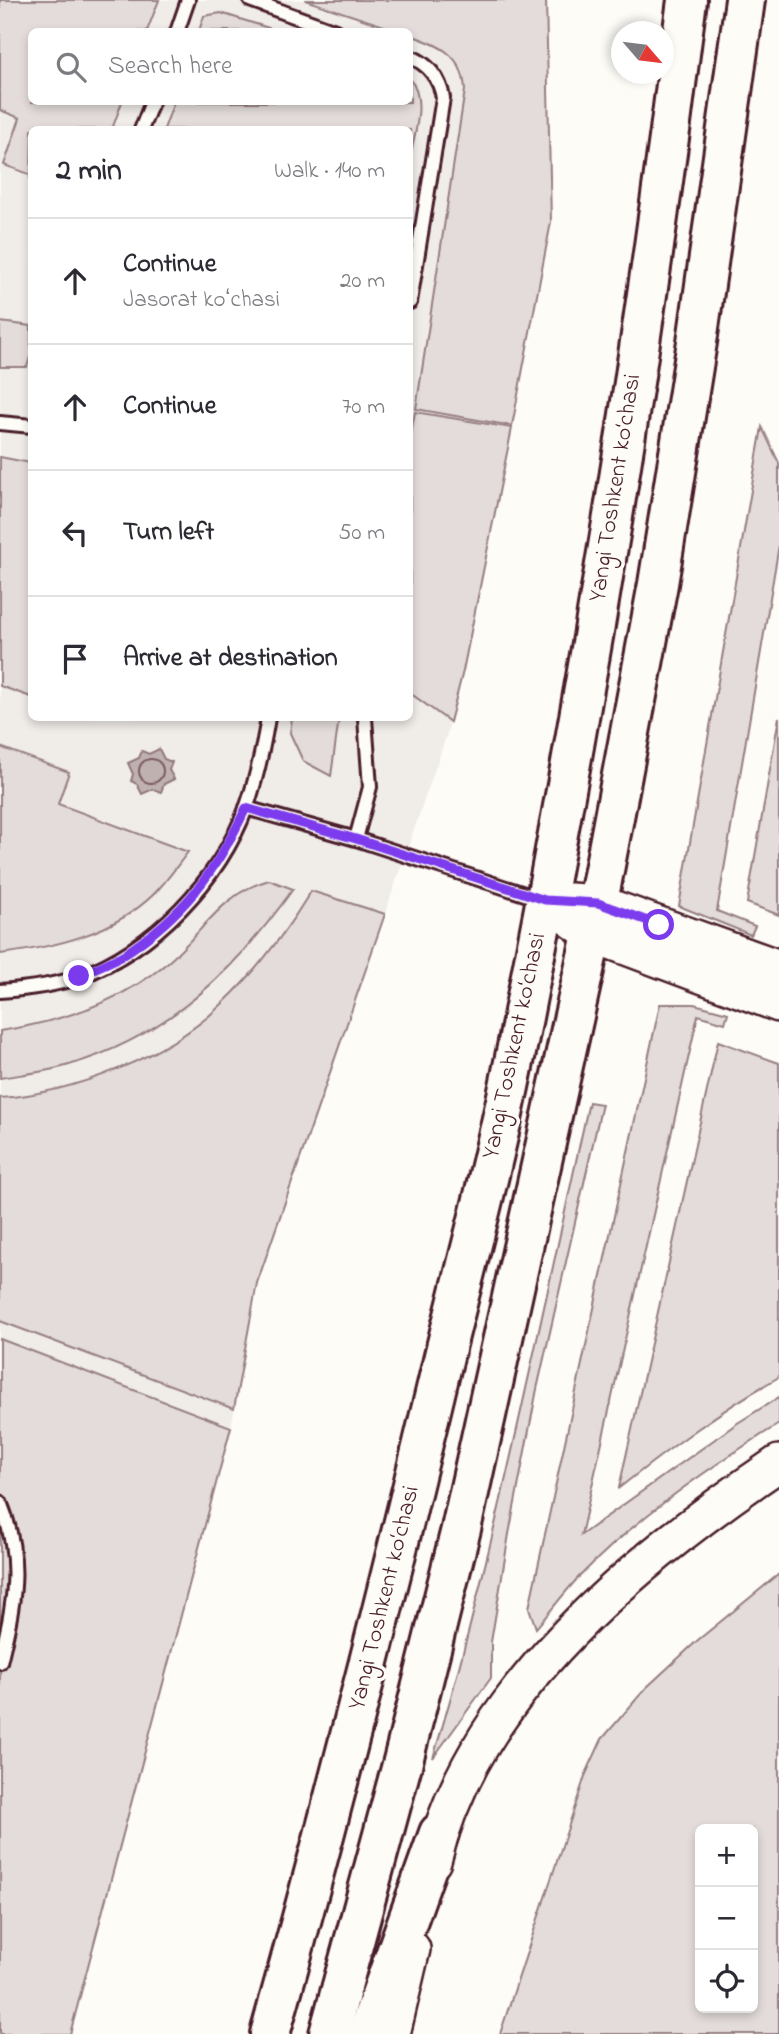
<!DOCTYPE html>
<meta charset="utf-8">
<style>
:root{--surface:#fff;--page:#f7f7f7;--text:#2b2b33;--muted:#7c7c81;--line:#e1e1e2}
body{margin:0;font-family:"Indie Flower",sans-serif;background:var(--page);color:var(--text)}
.controls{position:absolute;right:21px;bottom:21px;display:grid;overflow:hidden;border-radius:10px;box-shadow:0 4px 10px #0003}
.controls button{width:63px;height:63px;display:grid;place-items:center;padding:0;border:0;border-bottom:2px solid var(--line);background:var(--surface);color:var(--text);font:35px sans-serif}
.compass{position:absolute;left:611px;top:21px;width:63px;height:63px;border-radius:50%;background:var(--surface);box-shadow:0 4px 10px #0003;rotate:118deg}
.stop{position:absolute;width:21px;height:21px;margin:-16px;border:5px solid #7c3aed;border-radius:50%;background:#fff}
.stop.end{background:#7c3aed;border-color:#fff;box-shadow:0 2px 7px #0008}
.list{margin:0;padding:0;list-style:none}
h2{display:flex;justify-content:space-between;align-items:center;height:91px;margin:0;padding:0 28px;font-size:30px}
h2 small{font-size:23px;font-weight:400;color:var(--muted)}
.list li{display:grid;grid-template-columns:46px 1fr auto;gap:21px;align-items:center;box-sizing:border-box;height:126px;padding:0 28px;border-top:2px solid var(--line)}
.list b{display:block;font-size:26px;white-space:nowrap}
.list p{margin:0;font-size:23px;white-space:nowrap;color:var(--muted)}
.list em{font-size:23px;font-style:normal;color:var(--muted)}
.icon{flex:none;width:38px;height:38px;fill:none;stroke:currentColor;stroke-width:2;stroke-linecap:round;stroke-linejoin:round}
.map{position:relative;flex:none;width:779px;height:2034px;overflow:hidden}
.search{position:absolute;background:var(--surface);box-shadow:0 4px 10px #0003;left:28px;top:28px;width:385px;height:77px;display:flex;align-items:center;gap:18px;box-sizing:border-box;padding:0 24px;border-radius:10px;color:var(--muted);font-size:26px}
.panel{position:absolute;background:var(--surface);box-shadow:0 4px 10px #0003;left:28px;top:126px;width:385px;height:595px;border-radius:10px}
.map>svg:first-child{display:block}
</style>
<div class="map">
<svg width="779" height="2034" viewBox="0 0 779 2034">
<rect width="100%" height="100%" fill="#fdfcf7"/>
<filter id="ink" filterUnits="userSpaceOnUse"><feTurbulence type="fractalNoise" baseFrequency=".0143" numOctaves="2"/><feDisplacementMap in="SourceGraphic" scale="14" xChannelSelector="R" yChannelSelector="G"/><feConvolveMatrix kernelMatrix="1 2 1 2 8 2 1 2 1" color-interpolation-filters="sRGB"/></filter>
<g filter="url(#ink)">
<path fill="#f0ece8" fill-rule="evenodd" d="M0,0H546L551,222L463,671L447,734L257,1283L231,1427L70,2034H0ZM32,32H410V102H32ZM32,130H410V718H32Z"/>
<g fill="#e3dcda" stroke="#967e82" stroke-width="2" fill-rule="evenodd">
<path d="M0,0H159L147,31L32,32V102H122L112,129L32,130L31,181L29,174L4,165L20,118L0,110Z"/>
<path d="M305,0H546L551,222L512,426L416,409L465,90C463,54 439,45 410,35V32L399,31Z"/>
<path d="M221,13L278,31H199L204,16Z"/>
<path d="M410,79C427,100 414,135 410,159V130L164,129L174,102H410Z"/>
<path d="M0,322L31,326V354L27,367H0Z"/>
<path d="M415,412L512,428L463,671L450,722L410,693V440Z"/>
<path d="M762,427L779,463V545L717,911L755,926L751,935L679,906Z"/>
<path d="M0,457L31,463V697L0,686Z"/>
<path d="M779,717V915L747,903Z"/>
<path d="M292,718H339L331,776L303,761L290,733Z"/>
<path d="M0,747L69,772L58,804L188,852C177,866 167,881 154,894C113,934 55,947 0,954Z"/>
<path d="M269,880L293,889C235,971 168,1036 69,1065C47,1072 23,1074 0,1078V1031C59,1022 121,1002 167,963C204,932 220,894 269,880Z"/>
<path d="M311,891L385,914L257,1283L234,1409L0,1321V1098C74,1093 169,1056 222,1004C257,971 286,932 311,891Z"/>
<path d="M660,1004H694L728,1013L725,1023L698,1015L581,1535L736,1424L779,1397V1424C708,1468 636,1518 578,1578C563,1594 550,1612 536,1628L529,1608Z"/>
<path d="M718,1041L779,1063V1377C722,1409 670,1448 619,1488Z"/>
<path d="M589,1102L602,1104L537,1389L509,1534L491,1642V1678L433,1758C458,1677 478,1595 498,1512C530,1375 559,1238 589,1102Z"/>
<path d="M0,1339L231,1427L70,2034H0Z"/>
<path d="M779,1574V2034H500L585,1776L602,1739L646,1688L698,1640ZM700,1829H753V2008H700Z"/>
</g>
<path fill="#c0b1b1" stroke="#91777b" stroke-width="2" d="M159,749L164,759L172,762L169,770L174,779L164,784L161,792L153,789L142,794L137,784L131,781L133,774L128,763L139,758L142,751L149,754Z"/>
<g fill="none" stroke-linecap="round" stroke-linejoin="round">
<circle stroke="#795961" stroke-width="2" cx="151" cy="771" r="12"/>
<defs>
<g id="lane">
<path d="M250,0L338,32"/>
<path d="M177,32L188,0"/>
<path d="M410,57C428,63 440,79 443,98L410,302"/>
<path d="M141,130L152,102"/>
<path d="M0,423L32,426"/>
<path d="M246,808L356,839L543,900"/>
<path d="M356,839L370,787L365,718"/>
<path d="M0,991C27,989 53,986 79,977C154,949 219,881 247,806C257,777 263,748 268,718"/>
<path d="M0,1502C24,1559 14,1604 0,1662"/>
</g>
<g id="secondary">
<path d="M545,900L592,934L779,1004"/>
<path d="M570,901L598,903L779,968"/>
<path d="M433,1861C473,1691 641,1556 779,1463"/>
<path d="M392,2034L412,1949"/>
</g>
<g id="highway">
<path d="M270,2034C333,1809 390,1583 444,1356C467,1262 493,1167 512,1072C584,717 642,359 687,0"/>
<path d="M329,2034L403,1761L461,1529L592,934L658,584L697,342L745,0"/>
<path d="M367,2034L439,1833"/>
</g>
</defs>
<use href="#lane" stroke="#4a1f2b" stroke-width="18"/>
<use href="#secondary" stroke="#4a1f2b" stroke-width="40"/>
<use href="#highway" stroke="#4a1f2b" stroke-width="44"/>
<use href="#lane" stroke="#fdfcf7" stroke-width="12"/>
<use href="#secondary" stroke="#fdfcf7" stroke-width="35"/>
<use href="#highway" stroke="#fdfcf7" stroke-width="38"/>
</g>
</g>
<g fill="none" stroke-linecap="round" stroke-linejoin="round" filter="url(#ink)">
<path stroke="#7c3aed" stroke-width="9" d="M79,976C93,969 109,963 123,955C183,916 216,872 246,808L356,839L545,900L598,903L659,925"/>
</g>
<g text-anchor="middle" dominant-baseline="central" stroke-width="7" stroke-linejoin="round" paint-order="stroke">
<g font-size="24" fill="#4a1f2b" stroke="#fdfcf7">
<text transform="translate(616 488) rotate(-81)">Yangi Toshkent ko‘chasi</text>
<text transform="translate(515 1046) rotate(-78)">Yangi Toshkent ko‘chasi</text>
<text transform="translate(385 1598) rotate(-76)">Yangi Toshkent ko‘chasi</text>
</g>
</g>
</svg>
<div class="controls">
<button>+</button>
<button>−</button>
<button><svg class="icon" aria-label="locate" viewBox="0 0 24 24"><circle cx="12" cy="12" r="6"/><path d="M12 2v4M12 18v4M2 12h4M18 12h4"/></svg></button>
</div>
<svg class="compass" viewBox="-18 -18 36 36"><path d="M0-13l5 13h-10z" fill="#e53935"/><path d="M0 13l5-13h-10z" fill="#7c7c81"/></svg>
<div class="stop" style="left:659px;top:925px"></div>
<div class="stop end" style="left:79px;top:976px"></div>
<div class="search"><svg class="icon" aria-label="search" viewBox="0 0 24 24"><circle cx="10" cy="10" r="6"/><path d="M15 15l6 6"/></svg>Search here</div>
<section class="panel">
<h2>2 min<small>Walk · 140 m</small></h2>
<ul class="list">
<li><svg class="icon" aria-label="ahead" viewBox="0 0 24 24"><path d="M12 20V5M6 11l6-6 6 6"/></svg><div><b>Continue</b><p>Jasorat koʻchasi</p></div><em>20 m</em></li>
<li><svg class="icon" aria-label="ahead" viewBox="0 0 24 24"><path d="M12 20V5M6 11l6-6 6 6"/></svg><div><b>Continue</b></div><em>70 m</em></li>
<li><svg class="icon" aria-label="left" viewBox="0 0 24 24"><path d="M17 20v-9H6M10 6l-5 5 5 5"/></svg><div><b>Turn left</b></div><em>50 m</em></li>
<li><svg class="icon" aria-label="arrive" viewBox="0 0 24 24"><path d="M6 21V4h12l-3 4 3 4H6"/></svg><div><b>Arrive at destination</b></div></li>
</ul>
</section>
</div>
